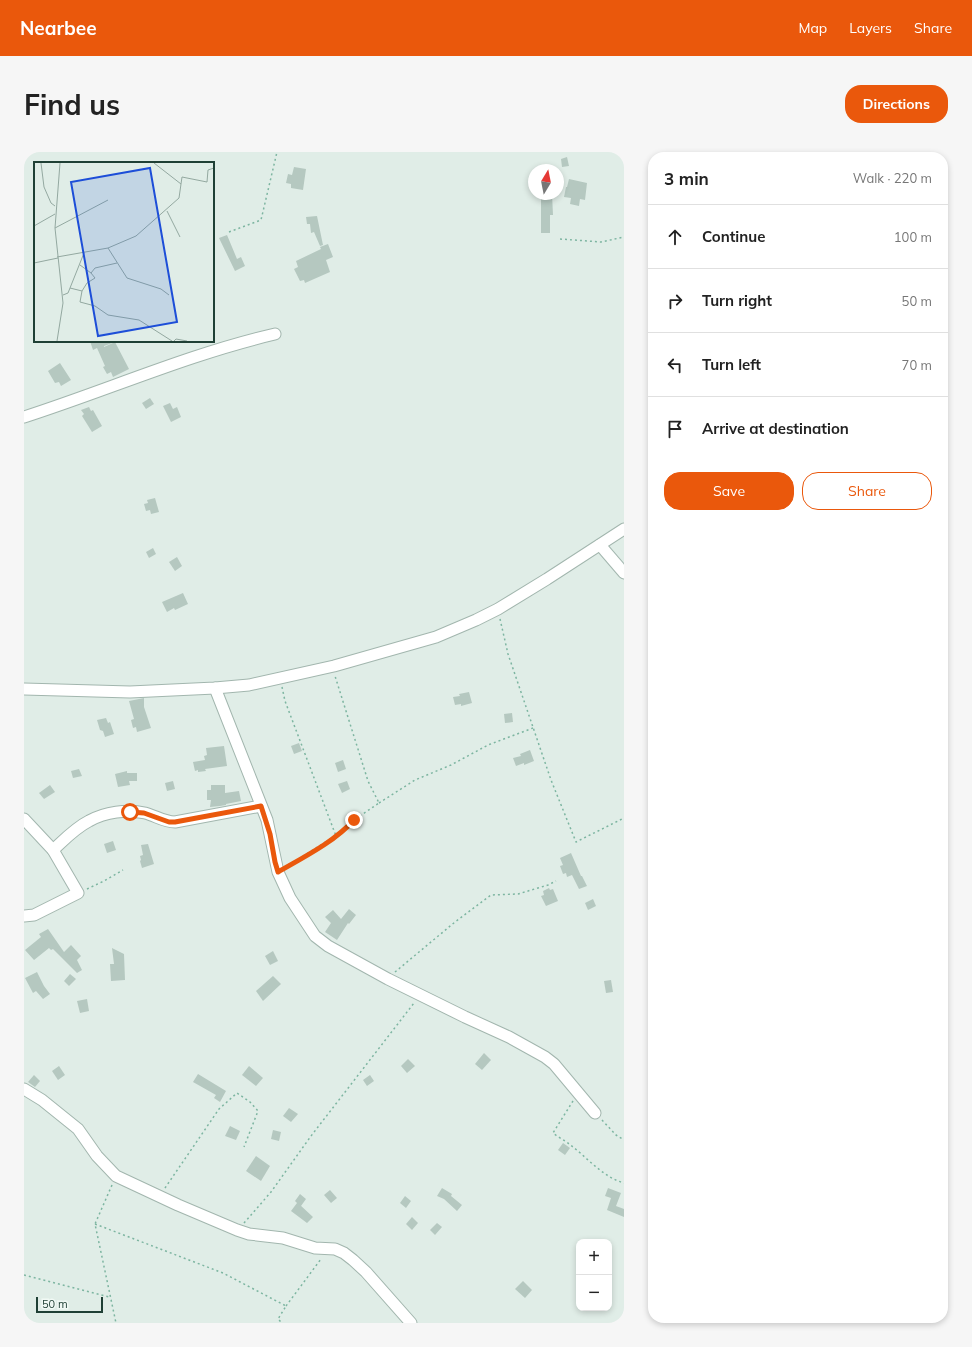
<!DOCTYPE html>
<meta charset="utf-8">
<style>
:root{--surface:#fff;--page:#f6f6f6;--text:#222;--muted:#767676;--line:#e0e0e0;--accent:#ea580c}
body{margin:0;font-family:Mulish,sans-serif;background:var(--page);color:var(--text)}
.controls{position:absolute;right:12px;bottom:12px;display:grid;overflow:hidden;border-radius:8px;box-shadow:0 2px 6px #0003}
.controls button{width:36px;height:36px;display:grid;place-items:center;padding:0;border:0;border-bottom:1px solid var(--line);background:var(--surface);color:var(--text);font:20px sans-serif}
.compass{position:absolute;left:504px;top:12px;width:36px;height:36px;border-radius:50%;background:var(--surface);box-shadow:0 2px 6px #0003;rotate:10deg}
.scale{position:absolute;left:12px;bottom:10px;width:67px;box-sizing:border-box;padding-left:4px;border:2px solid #1f4035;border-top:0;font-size:11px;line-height:14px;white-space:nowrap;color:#1f4035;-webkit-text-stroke:3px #f1f9f5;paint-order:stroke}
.stop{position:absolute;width:12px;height:12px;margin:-9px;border:3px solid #ea580c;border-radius:50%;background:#fff}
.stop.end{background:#ea580c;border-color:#fff;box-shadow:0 1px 4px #0008}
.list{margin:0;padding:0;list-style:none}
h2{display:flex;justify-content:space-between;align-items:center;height:52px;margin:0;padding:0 16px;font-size:17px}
h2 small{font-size:13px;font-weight:400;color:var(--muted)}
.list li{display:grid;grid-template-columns:26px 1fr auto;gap:12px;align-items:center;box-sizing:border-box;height:64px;padding:0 16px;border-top:1px solid var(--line)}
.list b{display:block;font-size:15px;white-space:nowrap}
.list em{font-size:13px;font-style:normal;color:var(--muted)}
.actions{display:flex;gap:8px;padding:12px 16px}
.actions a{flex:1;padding:9px 0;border:1px solid var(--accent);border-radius:16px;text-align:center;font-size:14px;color:var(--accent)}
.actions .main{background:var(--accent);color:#fff}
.icon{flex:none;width:22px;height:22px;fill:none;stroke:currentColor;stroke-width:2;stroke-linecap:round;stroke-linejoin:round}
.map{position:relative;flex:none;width:600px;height:1171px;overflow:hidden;border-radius:16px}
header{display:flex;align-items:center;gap:24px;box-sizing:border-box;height:56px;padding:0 20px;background:var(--accent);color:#fff}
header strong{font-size:19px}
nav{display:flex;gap:22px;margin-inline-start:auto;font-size:14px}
.intro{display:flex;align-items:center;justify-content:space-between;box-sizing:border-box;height:96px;padding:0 24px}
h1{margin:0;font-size:28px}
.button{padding:10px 18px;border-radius:16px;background:var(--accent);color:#fff;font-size:14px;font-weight:700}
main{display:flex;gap:24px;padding:0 24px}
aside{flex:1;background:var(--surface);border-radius:16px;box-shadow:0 2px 6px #0003}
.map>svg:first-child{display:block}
</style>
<header>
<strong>Nearbee</strong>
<nav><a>Map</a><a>Layers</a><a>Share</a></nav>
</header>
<div class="intro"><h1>Find us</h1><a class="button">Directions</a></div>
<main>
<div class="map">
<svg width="600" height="1171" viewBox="0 0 600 1171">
<rect width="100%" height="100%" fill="#e0ede7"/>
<g fill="#b5c8c0">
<path d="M543,5L545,14L538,15L537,7Z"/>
<path d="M270,15L282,17L279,38L267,36V32L262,31L264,22L268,23Z"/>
<path d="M545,27L563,31L561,48L556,47L555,54L546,52L547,46L540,45L542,35H543Z"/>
<path d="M528,42L529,63H526V81H517V43Z"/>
<path d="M293,64L299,93L296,94L290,80L287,81L286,72H283L282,65Z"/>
<path d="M203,83L213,107L217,105L221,114L211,119L195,86Z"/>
<path d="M304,92L309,105L302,108L306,120L281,131L280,128L276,129L270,117L274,115L272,109L297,97L296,95Z"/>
<path d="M66,189H90L91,190L80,194V195L91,190L105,217L89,225L87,220L83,222L79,215L81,214L73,196L69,198Z"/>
<path d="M36,211L47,228L37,234L35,230L31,231L24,219Z"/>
<path d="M126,246L130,252L122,257L118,251Z"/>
<path d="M146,251L149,257L153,255L157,265L147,270L139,254Z"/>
<path d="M65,255L67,259L69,258L78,274L68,280L58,264L60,262L57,258Z"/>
<path d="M131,346L135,360L127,362L126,358L122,359L120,352L124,351L123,348Z"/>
<path d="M129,396L132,402L125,406L122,400Z"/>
<path d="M153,405L158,414L151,419L145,410Z"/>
<path d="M159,441L164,452L151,458L150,456L143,460L138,450Z"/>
<path d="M445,540L448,551L437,554V552L431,553L429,545L436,544L435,542Z"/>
<path d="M120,546V555L127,576L113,580L112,575L109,576L107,568L110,567L105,549Z"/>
<path d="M488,561L489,570L481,571L480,562Z"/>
<path d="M82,566L84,571L86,570L90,582L81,585L79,579L76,578L73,568Z"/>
<path d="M275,591L278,599L270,602L267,594Z"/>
<path d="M200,594L203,614L181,617L182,619L174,620V618L171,619L169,610L181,608L180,604L183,603L182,596Z"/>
<path d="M506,598L510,609L500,613V611L492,614L489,606L497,604L496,602Z"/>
<path d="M319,608L322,617L314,620L311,611Z"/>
<path d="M55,617L58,624L49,626L47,619Z"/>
<path d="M103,619V621H113V629H105L106,633L94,635L91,622Z"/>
<path d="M149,629L151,637L143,639L141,631Z"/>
<path d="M323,629L326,637L318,641L314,632Z"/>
<path d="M26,633L31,640L20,647L15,641Z"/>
<path d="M187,633H201V641L215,639L217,649L202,652V653L196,654L186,655L187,648H183V638H187Z"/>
<path d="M89,689L92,698L83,701L80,692Z"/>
<path d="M124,692L130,712L118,716L116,709L117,708L116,704L119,703L117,693Z"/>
<path d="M547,701L557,724H558L563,734L555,737L548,723L543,725L542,721L539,722L536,714L539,713L536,706Z"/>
<path d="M525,736L526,738L529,737L534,749L522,754L517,744L520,743L519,739Z"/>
<path d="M569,747L572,754L564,758L561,751Z"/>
<path d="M325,757L332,763L325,772L324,771L313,788L301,780L307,771L301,765L309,758L317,767Z"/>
<path d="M24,777L40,800L47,793L57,804L53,808L58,818L53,821L29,797L27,798L25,796L10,808L1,798L17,785L15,782Z"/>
<path d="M88,796L100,802L101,828L87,829L86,812H90Z"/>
<path d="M249,799L254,809L246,813L241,804Z"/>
<path d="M13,820L20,834L26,842L19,847L12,839L9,841L1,826Z"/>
<path d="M46,822L52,827L45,834L40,829Z"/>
<path d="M249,824L257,832L239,849L232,839Z"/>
<path d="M587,828L589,840L582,841L580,829Z"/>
<path d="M63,847L65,859L56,861L53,849Z"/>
<path d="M460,901L467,908L458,918L451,912Z"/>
<path d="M384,907L391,914L383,921L377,914Z"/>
<path d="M35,914L41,923L34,928L28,919Z"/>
<path d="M225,914L239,926L232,934L218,923Z"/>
<path d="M174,922L202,939L196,950L190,946L192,943L169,930Z"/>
<path d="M10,923L16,929L11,935L4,930Z"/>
<path d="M346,923L350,929L343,934L339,928Z"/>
<path d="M265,956L274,962L267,970L259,964Z"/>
<path d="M206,974L216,979L212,988L201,984Z"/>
<path d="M249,978L257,980L255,989L247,987Z"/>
<path d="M539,991L546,996L541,1003L534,998Z"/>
<path d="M232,1004L246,1014L237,1029L222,1019Z"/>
<path d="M418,1036L428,1042L427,1044L438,1053L433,1059L420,1047L413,1044Z"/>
<path d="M584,1036L597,1041L592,1054L600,1057V1065L583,1058L587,1046L581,1044Z"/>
<path d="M306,1038L313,1046L307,1051L300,1043Z"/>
<path d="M276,1042L282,1047L277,1054L275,1052L289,1065L283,1071L267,1059L273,1051L271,1049Z"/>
<path d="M381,1044L387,1049L382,1056L376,1051Z"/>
<path d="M388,1065L394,1071L388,1078L382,1072Z"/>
<path d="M413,1071L418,1075L411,1083L406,1078Z"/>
<path d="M499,1129L508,1138L501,1146L491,1137Z"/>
</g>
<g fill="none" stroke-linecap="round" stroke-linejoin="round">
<defs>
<g id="minor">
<path d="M0,265C84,238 165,202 251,182"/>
<path d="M576,393L600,421"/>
<path d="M191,536L243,668L254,720L266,746L291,784L304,794L364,827L441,865L485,885L521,905L530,912L571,961"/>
<path d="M0,537L106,540L191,536L225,533L310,514L412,485L452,468L474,457L523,427L600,377"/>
<path d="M0,667L29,698"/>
<path d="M0,764L10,763L54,741L29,698C40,688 51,676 65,669C81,660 103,657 121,661C132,664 140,670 151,670L237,654"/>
<path d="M0,937L18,948L54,977L73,1004L92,1024L154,1053L213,1078L225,1082L259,1086L291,1096L311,1097L320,1101L329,1108L342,1120L387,1171"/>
</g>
</defs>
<use href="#minor" stroke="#a2b6ae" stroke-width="13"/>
<g stroke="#7db5a1" stroke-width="1.5" stroke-dasharray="2 3" stroke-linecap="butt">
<path d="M205,80L237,68L253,0"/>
<path d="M536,87L577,90L600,85"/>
<path d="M476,467L484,502L527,628L552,690L600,666"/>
<path d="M258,535L261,549L312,684"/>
<path d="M355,651L391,628L427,613L464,593L509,576"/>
<path d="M262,715L322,677L330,668L355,651L344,629L311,524"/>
<path d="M63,737L80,729L99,718"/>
<path d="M371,820L431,770L467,743L494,742L524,733L532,729"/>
<path d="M549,949L529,981C534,985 540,988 545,992C562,1004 578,1025 600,1031"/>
<path d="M578,968L592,983L600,988"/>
<path d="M88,1033L71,1072L92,1171"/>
<path d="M141,1036L195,957L213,941L226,950L234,959L220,995"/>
<path d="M220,1071L247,1040L287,984L390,851"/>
<path d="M71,1072L199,1121L262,1154L254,1167L258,1171"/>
<path d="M0,1123L85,1145"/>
<path d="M262,1154L297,1107"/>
</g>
<use href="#minor" stroke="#fff" stroke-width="11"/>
</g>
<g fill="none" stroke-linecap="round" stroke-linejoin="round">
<path stroke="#ea580c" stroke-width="5" d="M106,660L120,661L145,670H151L237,654L246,682L251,710L254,720C280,705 310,690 330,668"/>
</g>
<g transform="translate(10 10)">
<rect width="180" height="180" fill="#e0ede7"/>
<path fill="none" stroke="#93a8a0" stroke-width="1" d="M7,1L10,25L17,41L21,44M120,1L147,22M133,49L146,75M0,64L21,52M21,66L74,38M74,86L93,116L127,127L135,133M23,95L74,86L102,74L145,36L148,15L173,20L174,8L180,6M0,101L24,96M46,103L57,111M36,126L48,129L46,140L61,144L74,153L105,158L138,179M48,129L53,121L61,116L57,111L61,106L83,101M29,133L34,131L50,91M23,179L29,141L21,66L26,1M140,179L142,177L153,179"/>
<path fill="#1d4ed8" fill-opacity="0.15" stroke="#1d4ed8" stroke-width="2" d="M116,6L143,160L64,174L37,20Z"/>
<rect width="180" height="180" fill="none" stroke="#1f4035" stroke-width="2"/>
</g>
</svg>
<div class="controls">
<button>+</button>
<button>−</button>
</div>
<svg class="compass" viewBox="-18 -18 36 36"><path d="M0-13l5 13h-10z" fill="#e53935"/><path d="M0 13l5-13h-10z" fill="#767676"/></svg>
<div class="scale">50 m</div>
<div class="stop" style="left:106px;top:660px"></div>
<div class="stop end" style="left:330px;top:668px"></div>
</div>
<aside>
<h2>3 min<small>Walk · 220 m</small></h2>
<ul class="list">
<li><svg class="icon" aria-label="ahead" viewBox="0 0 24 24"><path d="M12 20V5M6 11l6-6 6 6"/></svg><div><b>Continue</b></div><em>100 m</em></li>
<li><svg class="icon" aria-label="right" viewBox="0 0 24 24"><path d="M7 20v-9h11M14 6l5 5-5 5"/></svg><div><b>Turn right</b></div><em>50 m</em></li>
<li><svg class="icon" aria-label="left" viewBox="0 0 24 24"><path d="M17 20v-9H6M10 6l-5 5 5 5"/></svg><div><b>Turn left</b></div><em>70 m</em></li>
<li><svg class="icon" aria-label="arrive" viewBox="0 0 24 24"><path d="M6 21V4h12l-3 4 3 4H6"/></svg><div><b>Arrive at destination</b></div></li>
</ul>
<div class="actions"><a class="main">Save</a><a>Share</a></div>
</aside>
</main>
